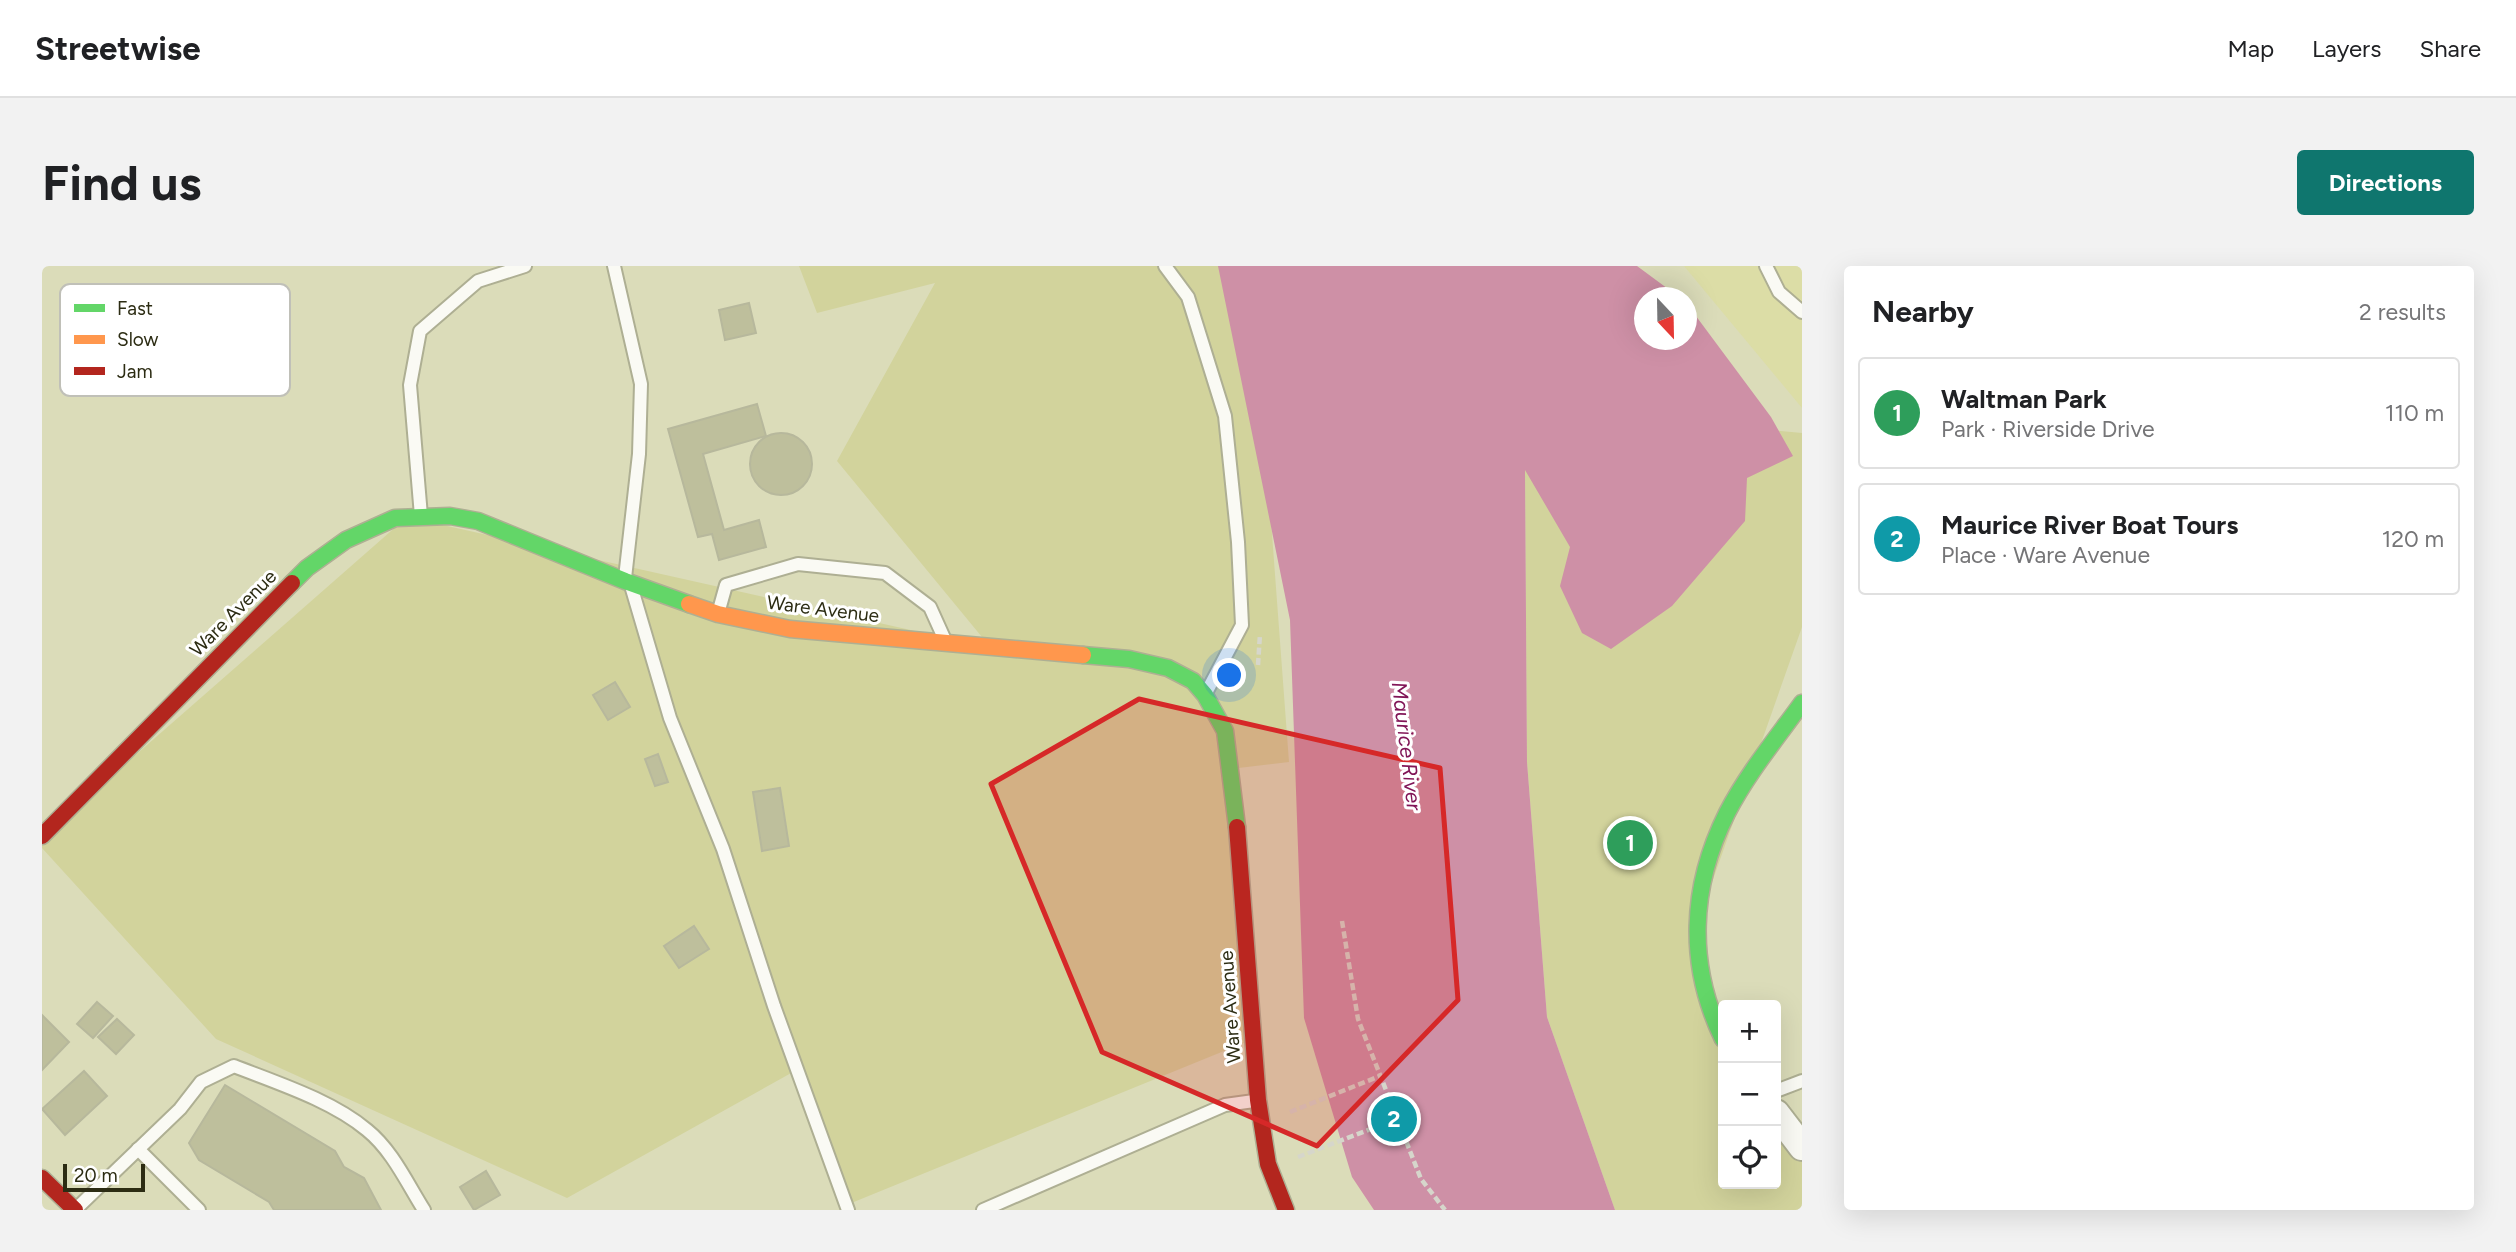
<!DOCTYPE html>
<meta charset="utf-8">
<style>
:root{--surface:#fff;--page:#f2f2f2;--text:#202124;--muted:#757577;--line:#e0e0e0;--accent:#0f766e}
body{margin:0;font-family:Figtree,sans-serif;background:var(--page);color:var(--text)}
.controls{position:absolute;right:21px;bottom:21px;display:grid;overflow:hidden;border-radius:7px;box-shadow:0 7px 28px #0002}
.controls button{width:63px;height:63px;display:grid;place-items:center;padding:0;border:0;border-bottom:2px solid var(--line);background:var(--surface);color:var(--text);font:35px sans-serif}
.compass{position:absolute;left:1592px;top:21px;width:63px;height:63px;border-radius:50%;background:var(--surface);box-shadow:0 7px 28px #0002;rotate:158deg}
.scale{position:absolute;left:21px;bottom:18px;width:82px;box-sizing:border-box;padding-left:7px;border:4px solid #2c2c13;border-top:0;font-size:19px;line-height:24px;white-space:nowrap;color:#2c2c13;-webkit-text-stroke:5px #fff;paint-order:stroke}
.you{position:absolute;left:1188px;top:410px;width:24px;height:24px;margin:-18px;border:5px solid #fff;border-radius:50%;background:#1a73e8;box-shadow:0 0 0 10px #1a73e833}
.badge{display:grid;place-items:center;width:46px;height:46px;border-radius:50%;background:var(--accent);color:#fff;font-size:23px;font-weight:700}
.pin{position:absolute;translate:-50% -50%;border:4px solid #fff;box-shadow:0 2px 7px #0006}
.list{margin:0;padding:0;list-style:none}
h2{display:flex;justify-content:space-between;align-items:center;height:91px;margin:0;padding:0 28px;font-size:30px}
h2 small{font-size:23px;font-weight:400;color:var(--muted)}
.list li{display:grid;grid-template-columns:46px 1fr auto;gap:21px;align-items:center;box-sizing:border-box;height:112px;margin:0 14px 14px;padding:0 14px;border:2px solid var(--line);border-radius:7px}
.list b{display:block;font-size:26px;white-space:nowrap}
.list p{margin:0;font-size:23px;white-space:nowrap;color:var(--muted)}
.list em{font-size:23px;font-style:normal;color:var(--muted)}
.icon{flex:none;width:38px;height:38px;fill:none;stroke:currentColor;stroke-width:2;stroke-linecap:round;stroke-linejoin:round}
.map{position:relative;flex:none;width:1760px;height:944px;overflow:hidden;border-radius:7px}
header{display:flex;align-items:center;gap:42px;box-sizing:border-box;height:98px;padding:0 35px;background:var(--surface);border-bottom:2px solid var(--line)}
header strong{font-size:33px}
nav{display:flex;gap:38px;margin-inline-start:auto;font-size:24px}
.intro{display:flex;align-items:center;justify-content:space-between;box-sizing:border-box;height:168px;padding:0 42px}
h1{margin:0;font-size:49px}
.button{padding:18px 32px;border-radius:7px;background:var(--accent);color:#fff;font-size:24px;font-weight:700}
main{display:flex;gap:42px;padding:0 42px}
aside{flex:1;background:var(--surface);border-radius:7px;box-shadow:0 7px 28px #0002}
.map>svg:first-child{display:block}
</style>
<header>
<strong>Streetwise</strong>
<nav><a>Map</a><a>Layers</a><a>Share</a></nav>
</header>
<div class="intro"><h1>Find us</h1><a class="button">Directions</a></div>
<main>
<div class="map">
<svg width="1760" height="944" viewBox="0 0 1760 944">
<rect width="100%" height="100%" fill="#dbdcb9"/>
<path fill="#dcdda6" d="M1642,0H1760V142Z"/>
<g fill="#d2d39c">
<path d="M757,0H1210L1247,496L1188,503L1209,774L802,940L751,806L525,932L174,773L0,582V571L365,251L949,382L795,195L893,17L775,47Z"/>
<path d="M1588,151L1760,167V361L1655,659L1681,779V918H1734V847L1760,878V944H1573L1505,751L1485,496L1483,202Z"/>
</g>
<path fill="#ce90a6" d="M1176,0H1595L1637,31L1602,32V74H1644L1645,38L1729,151L1751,190L1705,212L1703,255L1630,340L1569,383L1540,367L1518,320L1528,281L1483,204L1485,496L1505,751L1573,944H1332L1310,911L1262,752L1248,354Z"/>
<g fill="#bebf9c" stroke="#b7b89c" stroke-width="2">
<path d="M707,37L714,67L683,74L677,44Z"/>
<path d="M715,138L724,170L661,188L682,264L717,254L724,281L677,294L670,268L656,271L626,163Z"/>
<circle cx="739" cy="198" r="31"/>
<path d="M573,416L588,441L566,454L551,429Z"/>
<path d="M616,488L626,516L613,520L603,493Z"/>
<path d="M738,522L747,580L720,585L711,526Z"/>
<path d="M652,660L667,683L637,702L622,680Z"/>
<path d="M55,736L71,750L51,772L35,758Z"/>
<path d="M0,749L27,776L0,804Z"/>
<path d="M75,753L92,769L74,788L56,771Z"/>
<path d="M42,805L65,830L23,869L0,843Z"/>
<path d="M183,819L293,885L302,901L322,912L339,944H232L227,936L157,894L147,877Z"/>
<path d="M444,905L458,929L432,944L418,921Z"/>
</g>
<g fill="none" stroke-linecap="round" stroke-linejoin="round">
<defs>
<g id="lane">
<path d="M572,0L599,118L597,188L583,312"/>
<path d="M1123,0L1146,31L1183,150L1196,276L1200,359L1165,425"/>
<path d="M1724,0L1737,26L1760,46"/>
<path d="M379,250L368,119L378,65L436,15L483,0"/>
<path d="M590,323L628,452L681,583L732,740L806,944"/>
<path d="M677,344L684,319L756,298L843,307L888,341L902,372"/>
<path d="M1734,825L1760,815"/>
<path d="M96,883L157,944"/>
<path d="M36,941L138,843L159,816L192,800C235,817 289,834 325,864C350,884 365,917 382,944"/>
<path d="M941,944L1183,839L1212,835"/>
</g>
<path id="street" d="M1734,847L1760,881"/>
<g id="fast">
<path d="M250,317L265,302L304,274L353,252L408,250L436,255L583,315L647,338"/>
<path d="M1041,389L1087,393L1126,402L1151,415L1163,429L1183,465L1195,561"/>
<path d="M1681,773C1645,699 1648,621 1685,547C1705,508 1734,473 1760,437"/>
</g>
<path id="slow" d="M647,338L676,348L748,363L1041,389"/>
<g id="jam">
<path d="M1195,561L1216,834L1226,898L1244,944"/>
<path d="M0,570L250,317"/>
<path d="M0,912L33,944"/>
</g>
</defs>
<use href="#lane" stroke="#aeaf93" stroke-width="16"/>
<use href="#street" stroke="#aeaf93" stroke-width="30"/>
<use href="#fast" stroke="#aeaf93" stroke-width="19"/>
<use href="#slow" stroke="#aeaf93" stroke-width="19"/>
<use href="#jam" stroke="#aeaf93" stroke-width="19"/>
<g stroke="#d6d6cb" stroke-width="4.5" stroke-dasharray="7 3.5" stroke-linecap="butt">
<path d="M1216,399L1218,368"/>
<path d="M1300,655L1316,753L1379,913L1403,944"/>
<path d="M1248,846L1338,810"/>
<path d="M1256,891L1355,853"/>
</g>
<use href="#lane" stroke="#fafaf4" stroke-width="12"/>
<use href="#street" stroke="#fafaf4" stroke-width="26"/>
<use href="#fast" stroke="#63d668" stroke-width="16"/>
<use href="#slow" stroke="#ff974d" stroke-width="16"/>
<use href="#jam" stroke="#b3261e" stroke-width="16"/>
</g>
<path fill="#d62828" fill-opacity="0.2" stroke="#d62828" stroke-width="5" stroke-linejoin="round" d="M1097,433L1398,502L1416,734L1275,880L1060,786L949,518Z"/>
<g text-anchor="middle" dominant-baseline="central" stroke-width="6" stroke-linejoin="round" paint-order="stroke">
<g font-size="19" fill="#2c2c13" stroke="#fff">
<text transform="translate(781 343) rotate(7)">Ware Avenue</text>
<text transform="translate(191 347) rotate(-45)">Ware Avenue</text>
<text transform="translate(1188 741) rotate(-94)">Ware Avenue</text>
</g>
<g font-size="21" font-style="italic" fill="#811557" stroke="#fff">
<text transform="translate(1365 480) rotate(83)">Maurice River</text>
</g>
</g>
<rect x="18" y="18" width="230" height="112" rx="10" fill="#fff" stroke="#c0c0b8" stroke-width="2"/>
<rect x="32" y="38" width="31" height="8" fill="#63d668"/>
<rect x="32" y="69" width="31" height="9" fill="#ff974d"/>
<rect x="32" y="101" width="31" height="8" fill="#b3261e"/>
<g font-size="19" fill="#2c2c13">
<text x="75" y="49">Fast</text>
<text x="75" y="80">Slow</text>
<text x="75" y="112">Jam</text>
</g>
</svg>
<div class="controls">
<button>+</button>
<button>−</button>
<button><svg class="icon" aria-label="locate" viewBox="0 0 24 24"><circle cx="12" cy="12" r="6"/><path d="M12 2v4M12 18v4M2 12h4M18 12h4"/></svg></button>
</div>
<svg class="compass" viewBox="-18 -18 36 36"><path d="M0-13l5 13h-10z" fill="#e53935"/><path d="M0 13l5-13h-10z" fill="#757577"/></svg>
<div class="scale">20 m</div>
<div class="you"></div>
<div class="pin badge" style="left:1588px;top:577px;background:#2e9e5b">1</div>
<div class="pin badge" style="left:1352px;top:853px;background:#0f9aa8">2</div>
</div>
<aside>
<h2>Nearby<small>2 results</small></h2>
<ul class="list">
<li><span class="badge" style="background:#2e9e5b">1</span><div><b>Waltman Park</b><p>Park · Riverside Drive</p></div><em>110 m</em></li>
<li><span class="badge" style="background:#0f9aa8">2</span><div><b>Maurice River Boat Tours</b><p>Place · Ware Avenue</p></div><em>120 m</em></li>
</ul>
</aside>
</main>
